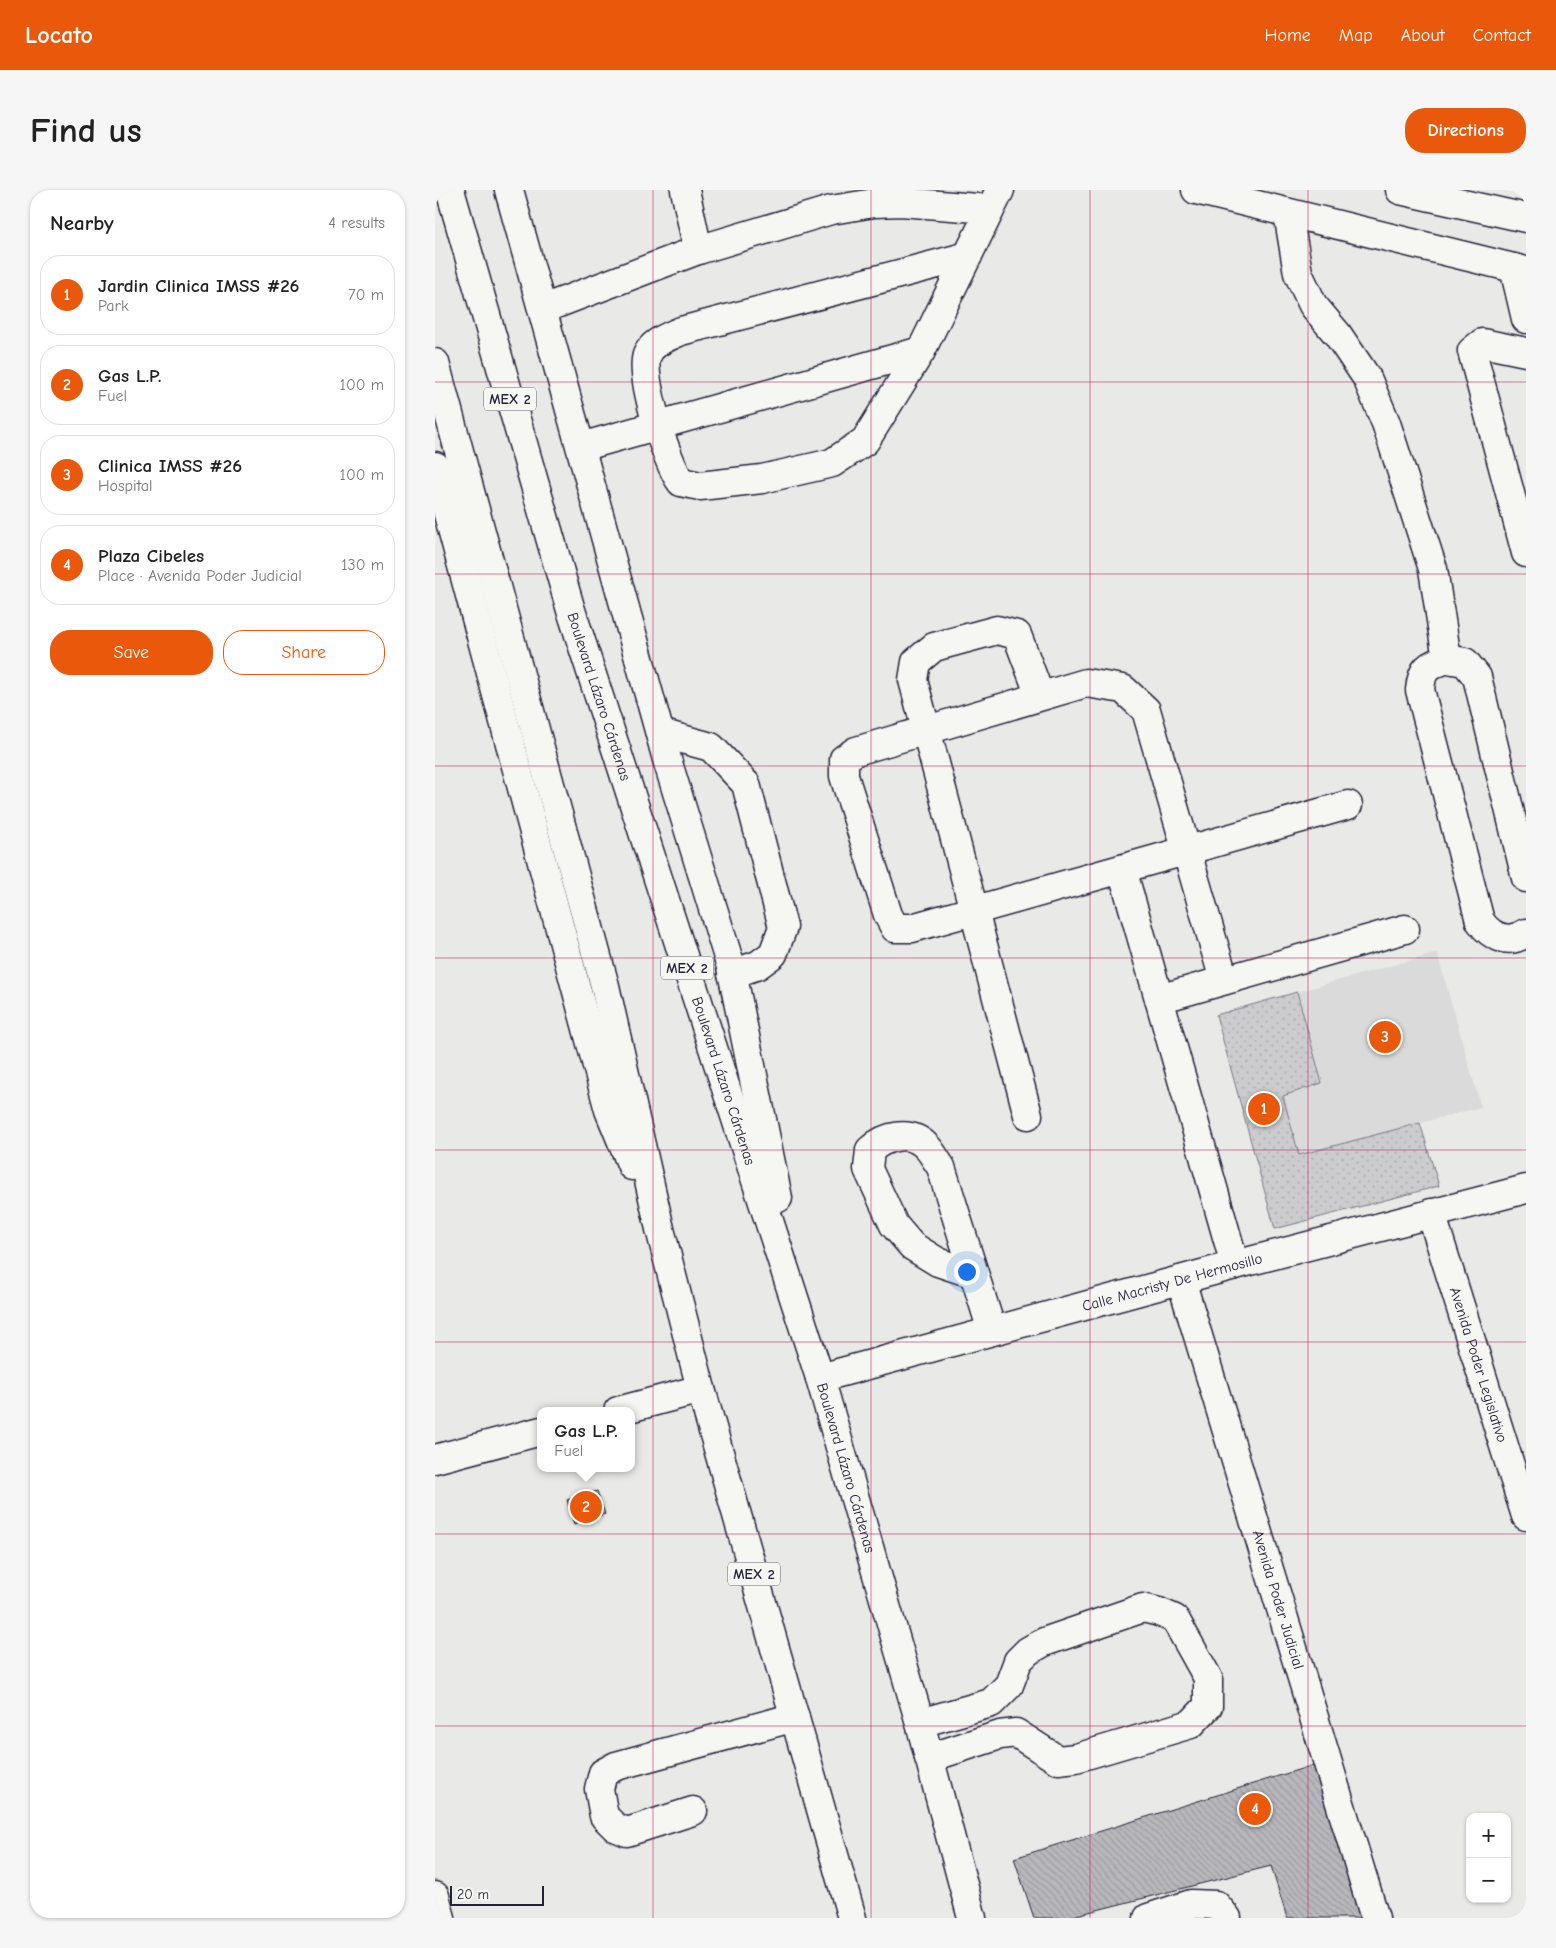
<!DOCTYPE html>
<meta charset="utf-8">
<style>
:root{--surface:#fff;--page:#f6f6f6;--text:#222;--muted:#767676;--line:#e0e0e0;--accent:#ea580c}
body{margin:0;font-family:"Comic Neue",sans-serif;background:var(--page);color:var(--text)}
.controls{position:absolute;right:15px;bottom:15px;display:grid;overflow:hidden;border-radius:10px;box-shadow:0 1px 4px #0004}
.controls button{width:45px;height:45px;display:grid;place-items:center;padding:0;border:0;border-bottom:1px solid var(--line);background:var(--surface);color:var(--text);font:25px sans-serif}
.scale{position:absolute;left:15px;bottom:12px;width:94px;box-sizing:border-box;padding-left:5px;border:2px solid #22223b;border-top:0;font-size:14px;line-height:18px;white-space:nowrap;color:#22223b;-webkit-text-stroke:4px #f6f6f2;paint-order:stroke}
.you{position:absolute;left:531px;top:1081px;width:18px;height:18px;margin:-12px;border:4px solid #fff;border-radius:50%;background:#1a73e8;box-shadow:0 0 0 8px #1a73e833}
.badge{display:grid;place-items:center;width:32px;height:32px;border-radius:50%;background:var(--accent);color:#fff;font-size:16px;font-weight:700}
.pin{position:absolute;translate:-50% -50%;border:2px solid #fff;box-shadow:0 1px 5px #0006}
.popup{position:absolute;left:102px;top:1217px;width:98px;height:65px;box-sizing:border-box;display:grid;place-content:center;border-radius:10px;background:var(--surface);filter:drop-shadow(0 1px 4px #0005);font-size:16px;white-space:nowrap;color:var(--muted)}
.popup b{font-size:19px;color:var(--text)}
.popup::after{content:'';position:absolute;left:50%;top:100%;margin-left:-10px;border:10px solid transparent;border-top-color:var(--surface)}
.list{margin:0;padding:0;list-style:none}
h2{display:flex;justify-content:space-between;align-items:center;height:65px;margin:0;padding:0 20px;font-size:21px}
h2 small{font-size:16px;font-weight:400;color:var(--muted)}
.list li{display:grid;grid-template-columns:32px 1fr auto;gap:15px;align-items:center;box-sizing:border-box;height:80px;margin:0 10px 10px;padding:0 10px;border:1px solid var(--line);border-radius:20px}
.list b{display:block;font-size:19px;white-space:nowrap}
.list p{margin:0;font-size:16px;white-space:nowrap;color:var(--muted)}
.list em{font-size:16px;font-style:normal;color:var(--muted)}
.actions{display:flex;gap:10px;padding:15px 20px}
.actions a{flex:1;padding:11px 0;border:1px solid var(--accent);border-radius:20px;text-align:center;font-size:18px;color:var(--accent)}
.actions .main{background:var(--accent);color:#fff}
.map{position:relative;flex:none;width:1091px;height:1728px;overflow:hidden;border-radius:20px}
header{display:flex;align-items:center;gap:30px;box-sizing:border-box;height:70px;padding:0 25px;background:var(--accent);color:#fff}
header strong{font-size:24px}
nav{display:flex;gap:28px;margin-inline-start:auto;font-size:18px}
.intro{display:flex;align-items:center;justify-content:space-between;box-sizing:border-box;height:120px;padding:0 30px}
h1{margin:0;font-size:35px}
.button{padding:12px 22px;border-radius:20px;background:var(--accent);color:#fff;font-size:18px;font-weight:700}
main{display:flex;gap:30px;padding:0 30px}
aside{flex:1;background:var(--surface);border-radius:20px;box-shadow:0 1px 4px #0004}
.map>svg:first-child{display:block}
</style>
<header>
<strong>Locato</strong>
<nav><a>Home</a><a>Map</a><a>About</a><a>Contact</a></nav>
</header>
<div class="intro"><h1>Find us</h1><a class="button">Directions</a></div>
<main>
<aside>
<h2>Nearby<small>4 results</small></h2>
<ul class="list">
<li><span class="badge">1</span><div><b>Jardin Clinica IMSS #26</b><p>Park</p></div><em>70 m</em></li>
<li><span class="badge">2</span><div><b>Gas L.P.</b><p>Fuel</p></div><em>100 m</em></li>
<li><span class="badge">3</span><div><b>Clinica IMSS #26</b><p>Hospital</p></div><em>100 m</em></li>
<li><span class="badge">4</span><div><b>Plaza Cibeles</b><p>Place · Avenida Poder Judicial</p></div><em>130 m</em></li>
</ul>
<div class="actions"><a class="main">Save</a><a>Share</a></div>
</aside>
<div class="map">
<svg width="1091" height="1728" viewBox="0 0 1091 1728">
<defs>
<pattern id="park-dots" width="8" height="8" patternUnits="userSpaceOnUse" patternTransform="scale(1.25)"><rect width="8" height="8" fill="#ccccce"/><path d="M2 2h.1M6 6h.1" fill="none" stroke="#afafb2" stroke-width="1.8" stroke-linecap="round"/></pattern>
<pattern id="building-back-hatch" width="6" height="6" patternUnits="userSpaceOnUse" patternTransform="scale(1.25)"><rect width="6" height="6" fill="#b8b8bc"/><path d="M-1 5l2 2M0 0l6 6M5-1l2 2" fill="none" stroke="#9e9ea2"/></pattern>
</defs>
<rect width="100%" height="100%" fill="#e9e9e7"/>
<filter id="ink" filterUnits="userSpaceOnUse"><feTurbulence type="fractalNoise" baseFrequency=".02" numOctaves="2"/><feDisplacementMap in="SourceGraphic" scale="10" xChannelSelector="R" yChannelSelector="G"/><feConvolveMatrix kernelMatrix="1 2 1 2 8 2 1 2 1" color-interpolation-filters="sRGB"/></filter>
<g filter="url(#ink)">
<path fill="#dadada" d="M1002,763L1046,917L864,965L848,906L887,893L862,802Z"/>
<path fill="url(#park-dots)" stroke="#777784" d="M862,802L887,893L848,906L864,965L985,933L1004,996L840,1039L781,825Z"/>
<g fill="url(#building-back-hatch)" stroke="#22223b">
<path d="M162,1301L170,1324L139,1334L132,1310Z"/>
<path d="M892,1571L933,1728H852L836,1676L630,1728H599L579,1668Z"/>
</g>
<g fill="none" stroke-linecap="round" stroke-linejoin="round">
<defs>
<g id="minor">
<path d="M250,0L263,60"/>
<path d="M761,0L1091,81"/>
<path d="M853,23L863,83L878,115L903,145L932,188L951,233L998,379L1012,469C992,476 987,478 985,500L1045,731C1056,747 1073,755 1091,743"/>
<path d="M533,66L246,141C233,147 217,152 212,165C204,186 232,274 246,292L265,296L327,289L397,273L430,251L486,161L565,0"/>
<path d="M1079,78L1091,129"/>
<path d="M108,119L263,60L396,20L439,13L466,12L555,19"/>
<path d="M1091,162L1047,153L1037,161L1091,363"/>
<path d="M146,257L486,161"/>
<path d="M1012,469L1030,472L1042,487L1091,688"/>
<path d="M225,543L276,557L311,594L348,737L338,764L323,775L297,784"/>
<path d="M687,679L800,1075"/>
<path d="M789,790L711,520L688,499L651,493L421,561L409,569V586L453,725L460,738H477C622,697 768,656 913,615"/>
<path d="M724,809L970,739"/>
<path d="M593,925L478,490L481,472L499,457L562,440L582,445L605,506"/>
<path id="s1" d="M996,1023L1091,1326"/>
<path d="M539,1084L503,1072L477,1056L459,1035L433,979L435,960C450,946 476,939 492,957C497,962 501,970 506,977L557,1141"/>
<path id="s2" d="M746,1090L940,1728"/>
<path id="s3" d="M385,1188L800,1075L1091,999"/>
<path d="M485,1533L556,1513L574,1495L583,1471L593,1461L609,1452L708,1418L724,1422L740,1429L773,1488V1516L756,1534L641,1568L623,1570L581,1543L565,1545L494,1568"/>
<path d="M258,1621L192,1642L180,1637L169,1626L164,1599L168,1583L181,1576L360,1527"/>
<path d="M0,1706L6,1728"/>
<path d="M713,1728L756,1714L781,1715L792,1728"/>
</g>
<g id="major">
<path id="s4" d="M15,0L135,417L385,1188L485,1533L537,1728"/>
<path d="M74,0L233,573L296,777L343,1008"/>
<path d="M965,0L1091,28"/>
<path d="M0,173L170,796L225,1039L266,1199L417,1728"/>
<path d="M0,276L174,920L197,976"/>
<path d="M183,1221L266,1199"/>
<path d="M0,1269L106,1241"/>
</g>
</defs>
<use href="#minor" stroke="#22223b" stroke-width="31"/>
<use href="#major" stroke="#22223b" stroke-width="31"/>
<use href="#minor" stroke="#f6f6f2" stroke-width="28"/>
<use href="#major" stroke="#f6f6f2" stroke-width="28"/>
</g>
</g>
<path fill="none" stroke="#c2185b" stroke-width="1" stroke-opacity="0.55" d="M218,0V1728M436,0V1728M655,0V1728M873,0V1728M0,192H1091M0,384H1091M0,576H1091M0,768H1091M0,960H1091M0,1152H1091M0,1344H1091M0,1536H1091"/>
<g text-anchor="middle" dominant-baseline="central" stroke-width="5" stroke-linejoin="round" paint-order="stroke">
<g fill="#f6f6f2" stroke="#626272" stroke-width="1">
<rect x="49" y="197.5" width="52" height="23" rx="4"/>
<rect x="226" y="766.5" width="52" height="23" rx="4"/>
<rect x="293" y="1372.5" width="52" height="23" rx="4"/>
</g>
<g font-size="14" font-weight="bold" fill="#22223b">
<text x="75" y="209">MEX 2</text>
<text x="252" y="778">MEX 2</text>
<text x="319" y="1384">MEX 2</text>
</g>
<g font-size="15" fill="#22223b" stroke="#f6f6f2">
<text stroke="none"><textPath href="#s4" startOffset="528">Boulevard Lázaro Cárdenas</textPath></text>
<text stroke="none"><textPath href="#s4" startOffset="932">Boulevard Lázaro Cárdenas</textPath></text>
<text stroke="none"><textPath href="#s3" startOffset="365">Calle Macristy De Hermosillo</textPath></text>
<text stroke="none"><textPath href="#s1" startOffset="159">Avenida Poder Legislativo</textPath></text>
<text stroke="none"><textPath href="#s4" startOffset="1338">Boulevard Lázaro Cárdenas</textPath></text>
<text stroke="none"><textPath href="#s2" startOffset="334">Avenida Poder Judicial</textPath></text>
</g>
</g>
</svg>
<div class="controls">
<button>+</button>
<button>−</button>
</div>
<div class="scale">20 m</div>
<div class="you"></div>
<div class="pin badge" style="left:829px;top:919px">1</div>
<div class="pin badge" style="left:151px;top:1317px">2</div>
<div class="popup"><b>Gas L.P.</b>Fuel</div>
<div class="pin badge" style="left:950px;top:847px">3</div>
<div class="pin badge" style="left:820px;top:1619px">4</div>
</div>
</main>
